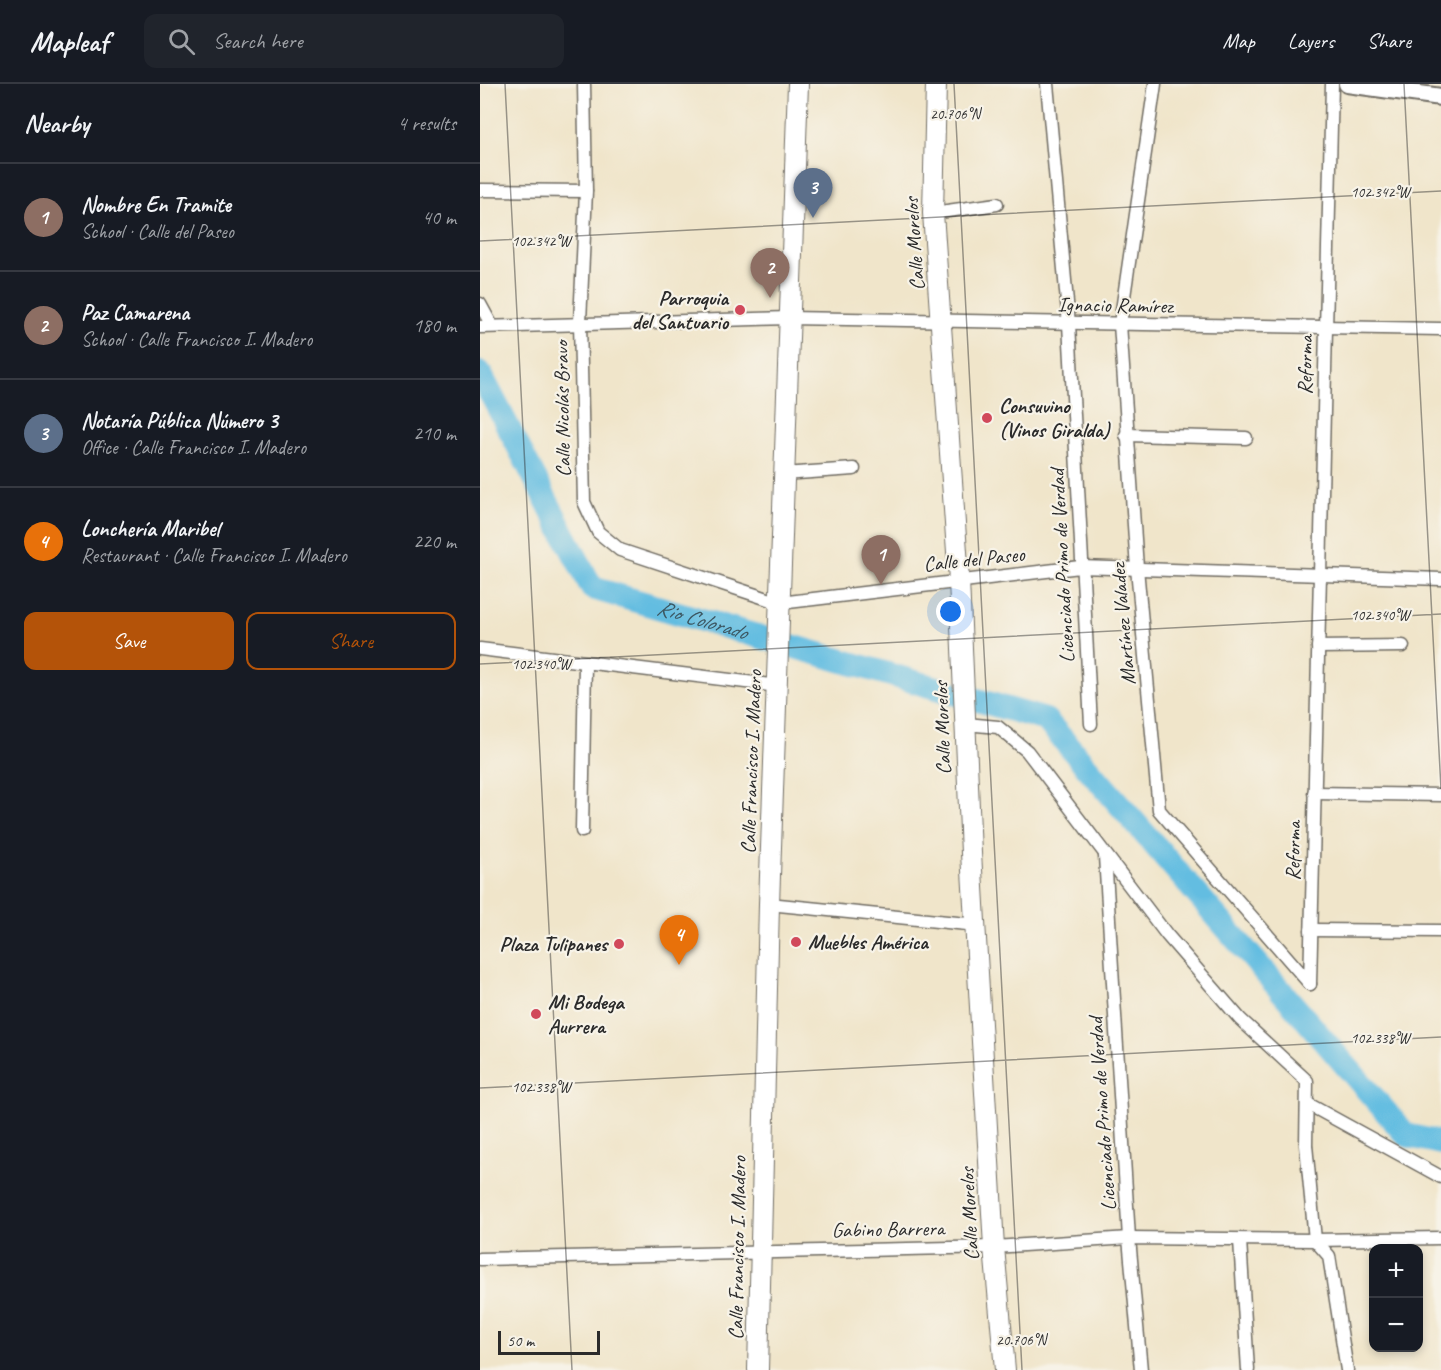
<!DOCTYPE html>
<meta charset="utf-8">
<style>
:root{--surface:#171b24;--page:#20242c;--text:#f1f3f6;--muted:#9ea1a6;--line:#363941;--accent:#b45309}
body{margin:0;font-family:Caveat,sans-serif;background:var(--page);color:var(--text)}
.controls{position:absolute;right:18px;bottom:18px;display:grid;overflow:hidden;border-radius:12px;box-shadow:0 3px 9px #0003}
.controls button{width:54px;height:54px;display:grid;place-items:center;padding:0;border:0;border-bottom:2px solid var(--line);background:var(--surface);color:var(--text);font:30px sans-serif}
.scale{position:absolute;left:18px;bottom:15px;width:102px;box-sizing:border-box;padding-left:6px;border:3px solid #2b2b2b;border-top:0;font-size:16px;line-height:21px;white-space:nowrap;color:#2b2b2b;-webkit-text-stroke:4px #f7f3e8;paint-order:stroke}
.you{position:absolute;left:471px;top:528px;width:21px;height:21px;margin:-15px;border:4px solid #fff;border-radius:50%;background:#1a73e8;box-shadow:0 0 0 9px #1a73e833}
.badge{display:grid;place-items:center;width:39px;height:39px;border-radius:50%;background:var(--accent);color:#fff;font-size:20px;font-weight:700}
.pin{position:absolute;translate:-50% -50px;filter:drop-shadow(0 2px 3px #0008)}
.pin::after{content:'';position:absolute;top:32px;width:21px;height:18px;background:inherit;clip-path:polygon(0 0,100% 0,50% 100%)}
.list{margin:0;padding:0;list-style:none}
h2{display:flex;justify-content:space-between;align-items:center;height:78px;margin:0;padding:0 24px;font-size:26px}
h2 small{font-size:20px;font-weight:400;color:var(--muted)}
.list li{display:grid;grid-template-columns:39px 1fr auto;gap:18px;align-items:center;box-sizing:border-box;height:108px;padding:0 24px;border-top:2px solid var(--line)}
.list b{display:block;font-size:22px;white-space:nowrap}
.list p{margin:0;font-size:20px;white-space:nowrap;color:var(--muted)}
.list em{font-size:20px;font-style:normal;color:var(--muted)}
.actions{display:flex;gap:12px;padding:18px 24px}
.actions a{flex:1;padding:14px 0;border:2px solid var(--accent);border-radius:12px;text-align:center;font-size:21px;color:var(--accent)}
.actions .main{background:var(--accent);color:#fff}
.icon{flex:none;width:33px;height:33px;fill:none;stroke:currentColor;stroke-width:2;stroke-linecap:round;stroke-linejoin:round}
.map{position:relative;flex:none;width:961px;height:1286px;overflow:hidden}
header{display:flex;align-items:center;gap:36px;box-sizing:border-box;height:84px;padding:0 30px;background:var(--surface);border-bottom:2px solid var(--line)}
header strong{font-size:28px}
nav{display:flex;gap:33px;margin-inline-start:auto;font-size:21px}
.search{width:420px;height:54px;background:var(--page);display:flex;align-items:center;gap:15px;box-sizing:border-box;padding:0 21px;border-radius:12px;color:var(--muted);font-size:22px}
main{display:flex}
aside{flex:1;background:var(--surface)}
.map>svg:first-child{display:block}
</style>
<header>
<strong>Mapleaf</strong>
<div class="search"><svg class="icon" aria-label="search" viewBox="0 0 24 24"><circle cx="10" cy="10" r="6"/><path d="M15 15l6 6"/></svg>Search here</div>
<nav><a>Map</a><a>Layers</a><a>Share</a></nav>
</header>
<main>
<aside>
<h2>Nearby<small>4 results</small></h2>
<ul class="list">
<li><span class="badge" style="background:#8d6e63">1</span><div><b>Nombre En Tramite</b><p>School · Calle del Paseo</p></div><em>40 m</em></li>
<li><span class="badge" style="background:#8d6e63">2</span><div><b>Paz Camarena</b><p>School · Calle Francisco I. Madero</p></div><em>180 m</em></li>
<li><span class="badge" style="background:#5c6f8a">3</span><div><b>Notaría Pública Número 3</b><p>Office · Calle Francisco I. Madero</p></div><em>210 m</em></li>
<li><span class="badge" style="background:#e8710a">4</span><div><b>Lonchería Maribel</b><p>Restaurant · Calle Francisco I. Madero</p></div><em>220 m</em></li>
</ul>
<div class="actions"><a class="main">Save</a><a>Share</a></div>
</aside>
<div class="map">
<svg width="961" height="1286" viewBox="0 0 961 1286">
<rect width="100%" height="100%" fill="#f7f3e8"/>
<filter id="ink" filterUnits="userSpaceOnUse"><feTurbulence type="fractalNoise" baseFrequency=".0167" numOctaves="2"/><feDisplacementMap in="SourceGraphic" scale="12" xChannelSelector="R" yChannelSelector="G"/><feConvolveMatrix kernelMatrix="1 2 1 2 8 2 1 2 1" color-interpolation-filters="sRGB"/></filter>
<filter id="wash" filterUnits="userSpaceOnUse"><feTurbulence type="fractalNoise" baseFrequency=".008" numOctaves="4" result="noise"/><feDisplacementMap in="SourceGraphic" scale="24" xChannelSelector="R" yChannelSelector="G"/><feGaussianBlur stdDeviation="1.35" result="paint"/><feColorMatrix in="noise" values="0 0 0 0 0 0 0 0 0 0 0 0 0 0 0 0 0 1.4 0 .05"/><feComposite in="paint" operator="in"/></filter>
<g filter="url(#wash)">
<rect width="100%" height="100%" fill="#f0e5ca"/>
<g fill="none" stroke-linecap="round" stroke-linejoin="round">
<path stroke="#63bde1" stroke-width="24" id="s1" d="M0,289L112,504L566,636L926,1051L961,1059"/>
</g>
</g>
<g filter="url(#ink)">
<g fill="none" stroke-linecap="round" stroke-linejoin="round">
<defs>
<g id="minor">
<path d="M104,0L106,107L100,238L104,418L118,448L140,466L300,519L600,483L961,495"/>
<path d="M567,0L589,240L611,640"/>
<path d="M675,0L640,240L657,484L679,726L830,900"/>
<path d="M0,106L106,107"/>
<path d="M453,129L517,120"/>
<path d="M0,220L12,242"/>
<path d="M0,243L308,234L961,245"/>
<path d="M646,351L766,354"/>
<path d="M303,390L374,385"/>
<path d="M838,563L923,562"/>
<path d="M0,565L298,602"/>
<path d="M486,640L518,643L547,667L687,851L760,935L827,997L826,1061L835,1156L849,1172L867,1286"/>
<path d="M834,709L961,711"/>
<path d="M102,747L105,580"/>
<path d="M625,772L649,1154L661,1286"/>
<path d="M289,820L497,841"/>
<path d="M831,846L961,847"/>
<path d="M830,900L852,0"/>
<path d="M828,1020L961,1093"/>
<path d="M760,1156L768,1286"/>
<path d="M0,1175L514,1163L649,1154L835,1156L961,1154"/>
</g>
<path id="secondary" d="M867,0L961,13"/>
<g id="primary">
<path d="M456,0L453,129L479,496L491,769L514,1163L525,1286"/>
<path d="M278,1286L289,820L318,0"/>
</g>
</defs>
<use href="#minor" stroke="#706c63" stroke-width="15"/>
<use href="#secondary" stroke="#706c63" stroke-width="20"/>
<use href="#primary" stroke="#706c63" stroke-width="22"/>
<use href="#minor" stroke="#fff" stroke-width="12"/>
<use href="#secondary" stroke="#fff" stroke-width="16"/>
<use href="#primary" stroke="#fff" stroke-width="20"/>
</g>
</g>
<path fill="none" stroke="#2b2b2b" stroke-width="1.5" stroke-opacity="0.45" d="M25,0L92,1286M474,0L542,1286M924,0L961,705M0,157L961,107M0,580L961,530M0,1004L961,953"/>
<g fill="#d1495b" stroke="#f7f3e8" stroke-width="2">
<circle cx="260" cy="226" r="6"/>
<circle cx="507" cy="334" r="6"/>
<circle cx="316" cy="858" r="6"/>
<circle cx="139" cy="860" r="6"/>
<circle cx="56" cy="930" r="6"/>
</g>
<g text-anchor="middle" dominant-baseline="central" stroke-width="4.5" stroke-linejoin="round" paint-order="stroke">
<g font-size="21" fill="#2b2b2b" stroke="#f7f3e8">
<text transform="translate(434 160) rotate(-94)">Calle Morelos</text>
<text transform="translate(635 221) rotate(1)">Ignacio Ramírez</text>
<text transform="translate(825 281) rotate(-89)">Reforma</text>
<text transform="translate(82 325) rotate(-91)">Calle Nicolás Bravo</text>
<text transform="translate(494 475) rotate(-6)">Calle del Paseo</text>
<text transform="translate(582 482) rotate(-93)">Licenciado Primo de Verdad</text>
<text transform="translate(643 540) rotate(-95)">Martínez Valadez</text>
<text transform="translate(462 644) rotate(-92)">Calle Morelos</text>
<text transform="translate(271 678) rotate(-88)">Calle Francisco I. Madero</text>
<text transform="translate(813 767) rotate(-89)">Reforma</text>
<text transform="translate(622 1030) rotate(-94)">Licenciado Primo de Verdad</text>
<text transform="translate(489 1130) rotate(-93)">Calle Morelos</text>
<text transform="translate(408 1145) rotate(-1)">Gabino Barrera</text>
<text transform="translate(257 1164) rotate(-89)">Calle Francisco I. Madero</text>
</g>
<g font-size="21" font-weight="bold" fill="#2b2b2b" stroke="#f7f3e8" text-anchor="start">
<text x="248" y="214" text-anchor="end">Parroquia<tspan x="248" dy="24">del Santuario</tspan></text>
<text x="519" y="322">Consuvino<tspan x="519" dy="24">(Vinos Giralda)</tspan></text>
<text x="328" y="858">Muebles América</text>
<text x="127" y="860" text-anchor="end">Plaza Tulipanes</text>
<text x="68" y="918">Mi Bodega<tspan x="68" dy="24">Aurrera</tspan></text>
</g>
<g font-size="22" font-style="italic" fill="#3c5762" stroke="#f7f3e8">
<text stroke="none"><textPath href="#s1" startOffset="357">Rio Colorado</textPath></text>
</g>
</g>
<g font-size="15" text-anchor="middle" fill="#2b2b2b" stroke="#f7f3e8" stroke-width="4.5" stroke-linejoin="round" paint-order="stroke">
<text x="475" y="35">20.706°N</text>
<text x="900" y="113">102.342°W</text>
<text x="61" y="162">102.342°W</text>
<text x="900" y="536">102.340°W</text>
<text x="61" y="585">102.340°W</text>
<text x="900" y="959">102.338°W</text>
<text x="61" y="1008">102.338°W</text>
<text x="541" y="1261">20.706°N</text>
</g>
</svg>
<div class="controls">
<button>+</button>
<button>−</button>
</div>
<div class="scale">50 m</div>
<div class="you"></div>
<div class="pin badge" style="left:401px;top:501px;background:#8d6e63">1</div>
<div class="pin badge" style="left:290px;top:214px;background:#8d6e63">2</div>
<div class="pin badge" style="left:333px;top:134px;background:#5c6f8a">3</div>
<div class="pin badge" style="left:199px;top:881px;background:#e8710a">4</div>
</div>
</main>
